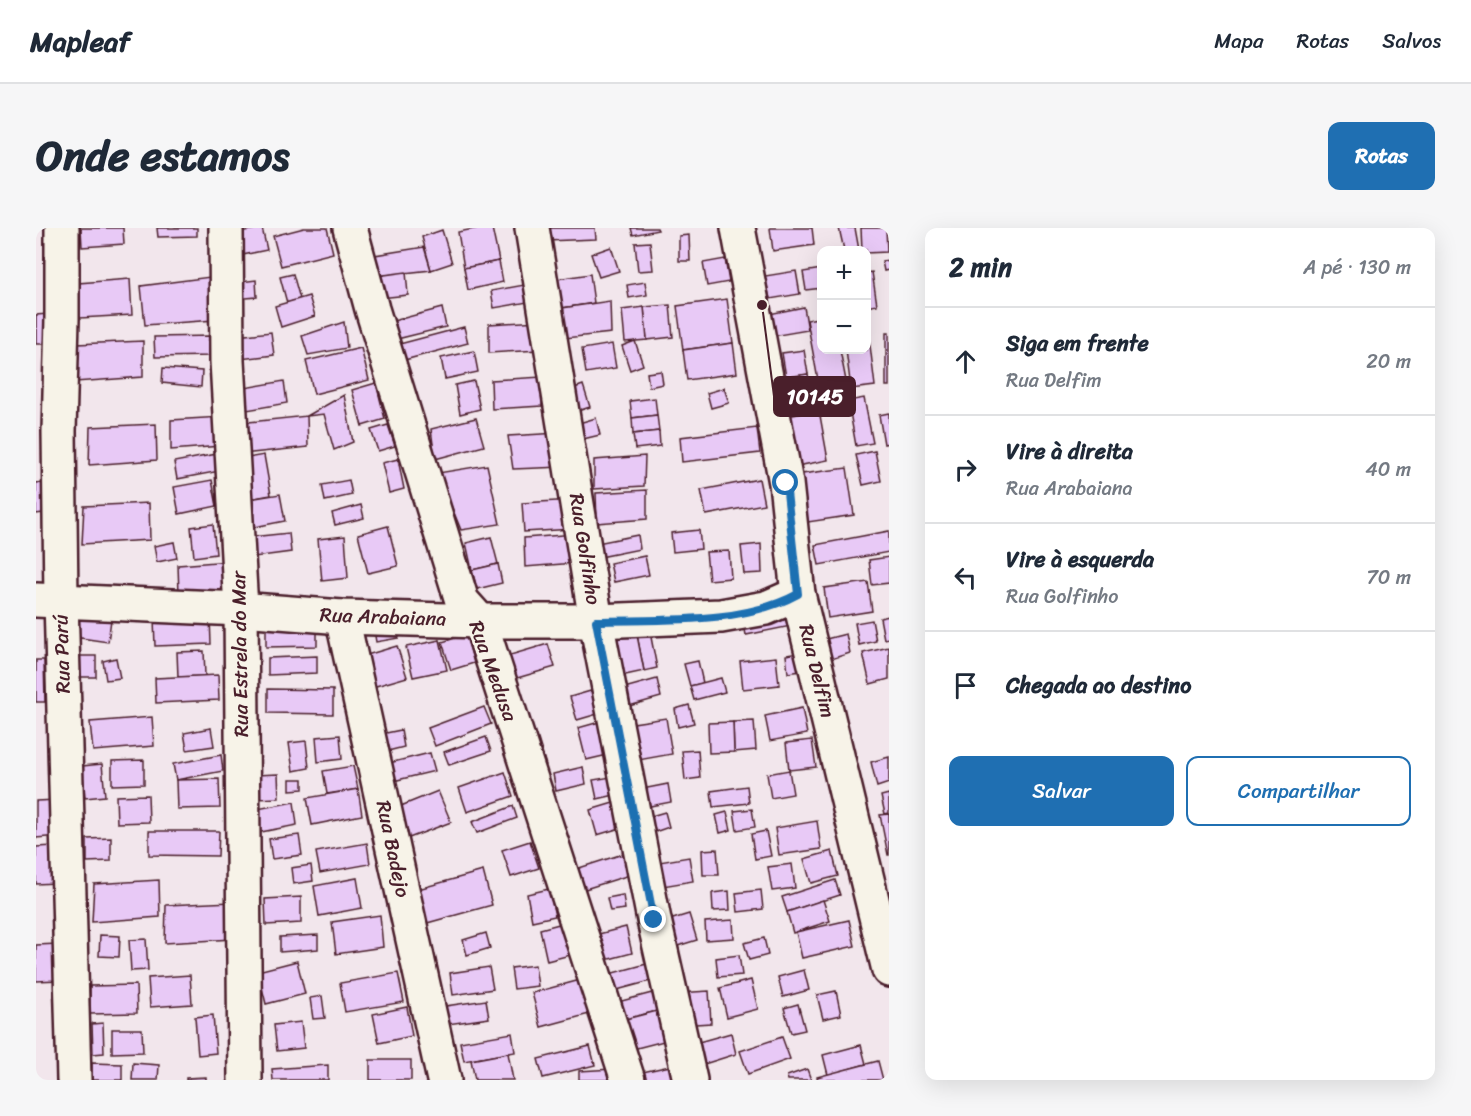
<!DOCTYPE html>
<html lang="pt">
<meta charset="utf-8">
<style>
:root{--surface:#fff;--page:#f6f6f7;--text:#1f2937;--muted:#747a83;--line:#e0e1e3;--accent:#1f6fb2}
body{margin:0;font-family:Sriracha,sans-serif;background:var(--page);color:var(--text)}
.controls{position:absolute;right:18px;top:18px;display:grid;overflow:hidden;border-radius:12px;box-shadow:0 6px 24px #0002}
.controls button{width:54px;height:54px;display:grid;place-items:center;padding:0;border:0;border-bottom:2px solid var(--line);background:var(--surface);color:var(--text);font:30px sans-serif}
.stop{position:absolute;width:18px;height:18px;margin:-14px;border:4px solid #1f6fb2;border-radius:50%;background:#fff}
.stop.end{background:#1f6fb2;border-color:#fff;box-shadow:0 2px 6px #0008}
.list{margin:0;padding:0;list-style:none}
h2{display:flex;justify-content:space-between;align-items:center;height:78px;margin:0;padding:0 24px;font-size:26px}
h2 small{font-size:20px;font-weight:400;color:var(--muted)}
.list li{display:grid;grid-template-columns:39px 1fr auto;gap:18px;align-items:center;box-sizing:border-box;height:108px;padding:0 24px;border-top:2px solid var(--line)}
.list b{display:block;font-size:22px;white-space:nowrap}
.list p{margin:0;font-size:20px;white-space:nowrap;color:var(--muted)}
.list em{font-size:20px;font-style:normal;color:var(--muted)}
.actions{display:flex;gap:12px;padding:18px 24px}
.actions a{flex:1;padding:14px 0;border:2px solid var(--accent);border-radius:12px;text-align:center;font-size:21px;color:var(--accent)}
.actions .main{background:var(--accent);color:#fff}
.icon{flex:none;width:33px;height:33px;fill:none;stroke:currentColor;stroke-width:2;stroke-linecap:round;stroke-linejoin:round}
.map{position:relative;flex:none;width:853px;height:852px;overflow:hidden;border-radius:12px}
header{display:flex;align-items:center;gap:36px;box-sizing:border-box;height:84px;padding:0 30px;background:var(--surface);border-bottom:2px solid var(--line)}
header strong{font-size:28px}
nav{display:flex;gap:33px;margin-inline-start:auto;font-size:21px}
.intro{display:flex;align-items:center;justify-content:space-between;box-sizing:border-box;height:144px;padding:0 36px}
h1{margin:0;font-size:42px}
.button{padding:15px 27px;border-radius:12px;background:var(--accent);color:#fff;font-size:21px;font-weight:700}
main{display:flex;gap:36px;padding:0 36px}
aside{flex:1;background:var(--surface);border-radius:12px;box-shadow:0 6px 24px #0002}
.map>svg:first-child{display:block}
</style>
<header>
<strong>Mapleaf</strong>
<nav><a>Mapa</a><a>Rotas</a><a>Salvos</a></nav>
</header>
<div class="intro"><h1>Onde estamos</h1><a class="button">Rotas</a></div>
<main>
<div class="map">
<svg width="853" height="852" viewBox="0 0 853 852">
<rect width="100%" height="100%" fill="#f2e6ec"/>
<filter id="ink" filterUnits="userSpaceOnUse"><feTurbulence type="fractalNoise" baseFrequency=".0167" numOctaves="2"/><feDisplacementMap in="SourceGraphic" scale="12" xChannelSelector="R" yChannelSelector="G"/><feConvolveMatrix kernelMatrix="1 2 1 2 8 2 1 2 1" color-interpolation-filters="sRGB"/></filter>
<g filter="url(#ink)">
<g fill="#e8c9f6" stroke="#4a1f2b" stroke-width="1.5">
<path d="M45,0H87L88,16L46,19Z"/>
<path d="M121,0H161V8L122,9Z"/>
<path d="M226,0L231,22L202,28L197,5Z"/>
<path d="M268,0H291L297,25L245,38L237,8Z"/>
<path d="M443,0H456L463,33L428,40L422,4Z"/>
<path d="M507,0H559L560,11L510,13Z"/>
<path d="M595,0H621L622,2L597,7Z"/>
<path d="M734,0H776L778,17L737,23Z"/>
<path d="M803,0H819L823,22H808Z"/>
<path d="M825,0H850L851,24L830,25V22H826Z"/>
<path d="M406,2L416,35L395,42L386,9Z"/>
<path d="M653,7L654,33H643V8Z"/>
<path d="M614,14L617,42L602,43L599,15Z"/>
<path d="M388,19L395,42L341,48L339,27Z"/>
<path d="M575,19L583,43L563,49L555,26Z"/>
<path d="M689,31L693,54L671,58L667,35Z"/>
<path d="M853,32V42L848,43L846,33Z"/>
<path d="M463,33L467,54L432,62L428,40Z"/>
<path d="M786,41V60L770,62L767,44Z"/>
<path d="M760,43L764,66L734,71L729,48Z"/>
<path d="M370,44L372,67L344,70L341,48Z"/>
<path d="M836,44L841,77L830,79V45Z"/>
<path d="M257,46L264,71L251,75L244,49Z"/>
<path d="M554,46L558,75L526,80L521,51Z"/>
<path d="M174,49L179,92L109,97L105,58Z"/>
<path d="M94,51L96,87L44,90L42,55Z"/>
<path d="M220,52L221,69L199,71L197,55Z"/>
<path d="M609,54L611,67L593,70L591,57Z"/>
<path d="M488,57L492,74L458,80L455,63Z"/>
<path d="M273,68L279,88L245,99L239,78Z"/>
<path d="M691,71L697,115L647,122L641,78Z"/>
<path d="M574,73L575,105L529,110L526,80Z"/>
<path d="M634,77L637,109L611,112L608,79Z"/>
<path d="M608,79L611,112L589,114L586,82Z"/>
<path d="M768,79L772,102L737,108L733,86Z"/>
<path d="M406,80L410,99L361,111L357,93Z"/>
<path d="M12,86L7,116H0V87Z"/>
<path d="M786,89V122H804L811,158L784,163L771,92Z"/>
<path d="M504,93L503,122L453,125V96Z"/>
<path d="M308,94L311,120L272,127L266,108Z"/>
<path d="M428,99L432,115L361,134L356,118Z"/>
<path d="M235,104L238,127L204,131L201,108Z"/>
<rect x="850" y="105" width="3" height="53"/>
<path d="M175,108L176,128L119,129L118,109Z"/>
<path d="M833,109L839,158L815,161L810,122H830V110Z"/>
<path d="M107,113V149L39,154L41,116Z"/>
<path d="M599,113L607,137L594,142L586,118Z"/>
<path d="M697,115L701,145L651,152L647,122Z"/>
<path d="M576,116L580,140L550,145L546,121Z"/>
<path d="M325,120L333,152L278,166L270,133Z"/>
<path d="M768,122L772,146L750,149L746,125Z"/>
<path d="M438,123L442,144L409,151L405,130Z"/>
<path d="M127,140L166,143L165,159L126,155Z"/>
<path d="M625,143L627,156L613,159L611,145Z"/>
<path d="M772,146L777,173L745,178L741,151Z"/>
<path d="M506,149V178L456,181L455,152Z"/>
<path d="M248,153L251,175L205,183L202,161Z"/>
<path d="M438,153L444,181L424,186L419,157Z"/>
<path d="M340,155L349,191L326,198L316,162Z"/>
<path d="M547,157L554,179L539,184L533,162Z"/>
<path d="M688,160L693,175L675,180L671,165Z"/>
<path d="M308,167L317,214L298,222L288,186L271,188Z"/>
<path d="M619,170L621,187L596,190L594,173Z"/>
<path d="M828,170L837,215L820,218L812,173Z"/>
<path d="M783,182L792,232L761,238L752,188Z"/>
<path d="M853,185V215L848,216L843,187Z"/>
<path d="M621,187L623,203L597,206L596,190Z"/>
<path d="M271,188L272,219L207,226L203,195Z"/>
<path d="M186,189L185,218L135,222V192Z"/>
<path d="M440,190L448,218L399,231L395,201Z"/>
<path d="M560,190L564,207L547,211L543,195Z"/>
<path d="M120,196L121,232L53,237L54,199Z"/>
<path d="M352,197L359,218L342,223L335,202Z"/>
<path d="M721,200L724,225L646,234L644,209Z"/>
<path d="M623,203L624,218L599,221L597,206Z"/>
<path d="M523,205L527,239L477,241L472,208Z"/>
<path d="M839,223L845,253L827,257L820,227Z"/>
<path d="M181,226L184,243L141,251L138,234Z"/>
<path d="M228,227L235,267L213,271L206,231Z"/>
<path d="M609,228L608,258L558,261V232Z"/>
<path d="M362,231L368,261L353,265L346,235Z"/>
<path d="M451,237L464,296L425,302L402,245Z"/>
<path d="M811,240L818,287L772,294L766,246Z"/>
<path d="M723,251L728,276L670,287L665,262Z"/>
<path d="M176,252L181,278L143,286L138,259Z"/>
<path d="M313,252L316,267L289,273L286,257Z"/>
<path d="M8,254L7,285L0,286V255Z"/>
<path d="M611,262V291L561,295L560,265Z"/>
<path d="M244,266L249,293L218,299L213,271Z"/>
<path d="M538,272L537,301L488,304L486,275Z"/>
<path d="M113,275L114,312L46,316L48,278Z"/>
<path d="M325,277L328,290L299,297L296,285Z"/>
<path d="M177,296L180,326L158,329L155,299Z"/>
<path d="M352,298L362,338L332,345L322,306Z"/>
<path d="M663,302L665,321L637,324L635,305Z"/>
<path d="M853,303V324L783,337L779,317Z"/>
<path d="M253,305L255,324L218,329L215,309Z"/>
<path d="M540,306L539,335L489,339L488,310Z"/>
<path d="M602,307L604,321L564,329L561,315Z"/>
<path d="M309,308L312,350L286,353L282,311Z"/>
<path d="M455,309L462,336L436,342L430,315Z"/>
<path d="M138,314L141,330L121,334L118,318Z"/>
<path d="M725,316L726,345L708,346L705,318Z"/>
<path d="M693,323L695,350L673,352L670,324Z"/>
<path d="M609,328L613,347L578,354L574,335Z"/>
<path d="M853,329V355L836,357L833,332Z"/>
<path d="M193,333V363L143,366L142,337Z"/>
<path d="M462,336L466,355L441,361L436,342Z"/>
<path d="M832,354L836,383L792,390L788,360Z"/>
<path d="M42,379L76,384L72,414L38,409Z"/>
<path d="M752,381L755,398L710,407L707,391Z"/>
<path d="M174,388L175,416L119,418L118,391Z"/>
<path d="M853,388V410L848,411L844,390Z"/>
<path d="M836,392L840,413L823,417L819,395Z"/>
<path d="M281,395V418L230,419V397Z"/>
<path d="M361,398L363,410L340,414L338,402Z"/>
<path d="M614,404L621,440L608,443L601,407Z"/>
<path d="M572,406L601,407L608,443L580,449Z"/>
<path d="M810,406L814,425L792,432L786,412Z"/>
<path d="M430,407L438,435L415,442L406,414Z"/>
<path d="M404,412L411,442L377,449L370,419Z"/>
<path d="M512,416L519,439L471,453L464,430Z"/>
<path d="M361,418L371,449L333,460L324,429Z"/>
<path d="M853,419V451L834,456L827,425Z"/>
<path d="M168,423L169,448L142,449L141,424Z"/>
<path d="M762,425L765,443L752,445L750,427Z"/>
<rect x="42" y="428" width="18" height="21"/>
<path d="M281,428V445L232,447V430Z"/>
<path d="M740,429L743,457L707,461L704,433Z"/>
<path d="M80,430L84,450L70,452L67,433Z"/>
<path d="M0,432H8L9,474H0Z"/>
<path d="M662,433L667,455L654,458L648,436Z"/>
<path d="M182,447L183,472L120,475L119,450Z"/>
<path d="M685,450L689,464L658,472L654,458Z"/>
<path d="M621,451L625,469L586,480L581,462Z"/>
<path d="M232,461L297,462V486L232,485Z"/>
<path d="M558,462L565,485L541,492L534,469Z"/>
<path d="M653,477L658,495L642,499L639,481Z"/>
<path d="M448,479L455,496L399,518L392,500Z"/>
<path d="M766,480L771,506L734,513L729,488Z"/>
<path d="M116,489L118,518L57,523L54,494Z"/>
<path d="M630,490L636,526L597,533L591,496Z"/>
<path d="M567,493L576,526L550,532L542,500Z"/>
<path d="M718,493L720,522L698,524L697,494Z"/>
<path d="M697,494L698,524L673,525L672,495Z"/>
<path d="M175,500L178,518L151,522L148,505Z"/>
<path d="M365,502L368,519L344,525L340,507Z"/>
<path d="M304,507L306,531L282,534L280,509Z"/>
<path d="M450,509L455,523L413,537L408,524Z"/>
<path d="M502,511L510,537L498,541L490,515Z"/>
<path d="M776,512L780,539L753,542L750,515Z"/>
<path d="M270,513L273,540L257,543L253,515Z"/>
<path d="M662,522L664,550L649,552L646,523Z"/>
<path d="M394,525L399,543L353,554L349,536Z"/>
<path d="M185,527L187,543L140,552L137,536Z"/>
<path d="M853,529V555L841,559L835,534Z"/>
<path d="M108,532V556L76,557V533Z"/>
<path d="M66,536L69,568L49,570L46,538Z"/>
<path d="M317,538L322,561L291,566L287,543Z"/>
<path d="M547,539L550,556L520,563L517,546Z"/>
<path d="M753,542L757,566L735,570L731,546Z"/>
<path d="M469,544L477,568L431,584L423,560Z"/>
<path d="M242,546L243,570L220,571L219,547Z"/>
<path d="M575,549L579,567L561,571L557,552Z"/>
<path d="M183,551L184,580L141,581L140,552Z"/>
<path d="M254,551H267V561L254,562Z"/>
<path d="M632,556L635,574L604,580L601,562Z"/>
<path d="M711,558L713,575L677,579L675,563Z"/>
<path d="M322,561L326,587L276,597L271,570Z"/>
<path d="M402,563L415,594L373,610L360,580Z"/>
<path d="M853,566V585L849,586L845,568Z"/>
<path d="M112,567L113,594L81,595L80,568Z"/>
<path d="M21,572L23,608L0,610V573Z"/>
<path d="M584,573L591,598L561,607L554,582Z"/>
<path d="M258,574L261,597L220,605L216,582Z"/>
<path d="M477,578L481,590L441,605L436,594Z"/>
<path d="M716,581L719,599L701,602L698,583Z"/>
<path d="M629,584L633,599L613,606L608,590Z"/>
<path d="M691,584L695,602L684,605L680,587Z"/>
<path d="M853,586V627H852L844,587Z"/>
<path d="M781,593L785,621L743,627L739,600Z"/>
<path d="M113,603H183L182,628L113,627Z"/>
<path d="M730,603L735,628L719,631L715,606Z"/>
<path d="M263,607L266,627L236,631L233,611Z"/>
<path d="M75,610V633L51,634V611Z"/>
<path d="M494,613L503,640L475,649L466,622Z"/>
<path d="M331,615L334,636L284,645L280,624Z"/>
<path d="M19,618L20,655L0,656V619Z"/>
<path d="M681,621L683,647H667L666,622Z"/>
<path d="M796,623L802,648L775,655L768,631Z"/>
<path d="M593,624L600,645L546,662L540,641Z"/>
<path d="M653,629L657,653L621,659L617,635Z"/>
<path d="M756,636L759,660L736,663L732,639Z"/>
<path d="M275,637L277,653L257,656L255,640Z"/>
<path d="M447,643L456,677L384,697L375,663Z"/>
<path d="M321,650L326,680L283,688L278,658Z"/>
<path d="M123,652L124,689L56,694L58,656Z"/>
<path d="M799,652L804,667L751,684L746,669Z"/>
<path d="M513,661L519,688L496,693L491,666Z"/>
<path d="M725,662L727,681L702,684L700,665Z"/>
<path d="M693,663L694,682L677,683L676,665Z"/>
<path d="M587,667L589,681L574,683L571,670Z"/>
<path d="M265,669V695L230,697L229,671Z"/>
<path d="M787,672L794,693L757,705L751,684Z"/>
<path d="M196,674L197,711L129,715L130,677Z"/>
<path d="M653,686L661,712L635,720L627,694Z"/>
<path d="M344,687L347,719L300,726L296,694Z"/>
<path d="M697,692L698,710L670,712L669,694Z"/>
<path d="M813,692L819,718L766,730L760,704Z"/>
<path d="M527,695L534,727L511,733L504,701Z"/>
<path d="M590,699L596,725L562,734L555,708Z"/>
<path d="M450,705L454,720L431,727L427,712Z"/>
<path d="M64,707L84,708L83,729L63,728Z"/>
<path d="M282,707V721L244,724V709Z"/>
<path d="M728,710L732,727L713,732L708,715Z"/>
<path d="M110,711L112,742L95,743L93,712Z"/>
<path d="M22,716L23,752L0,753V717Z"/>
<path d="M703,727L706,747L682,749L680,730Z"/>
<path d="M261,733L269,766L230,776L222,743Z"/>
<path d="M618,734L622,751L577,763L573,746Z"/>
<path d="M499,737L502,758L478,761L475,740Z"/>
<path d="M453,739L457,761L417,767L414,745Z"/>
<path d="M768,742L773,762L747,769L742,749Z"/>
<path d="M362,745L368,774L309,784L304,755Z"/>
<path d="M154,747L156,776L114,779L112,750Z"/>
<path d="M548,751L557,785L505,799L496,765Z"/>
<path d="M715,752L722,781L691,789L684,760Z"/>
<path d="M100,757L101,785L54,786V758Z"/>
<path d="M673,763L675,795L644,797L642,765Z"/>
<path d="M800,763L805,787L787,791L781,767Z"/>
<path d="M616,765L621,783L582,793L578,775Z"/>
<path d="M286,768L289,790L277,791L274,770Z"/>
<path d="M450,772L453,790L405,797L403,779Z"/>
<path d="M762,776L769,802L755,805L748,780Z"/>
<path d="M371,779L376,808L343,815L337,786Z"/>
<path d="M621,783L628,813L589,823L582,793Z"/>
<path d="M177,787L180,825L162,827L159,789Z"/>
<path d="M265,794L268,820L241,823L238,797Z"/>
<path d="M67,795L68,825L57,826L56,796Z"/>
<path d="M76,801H106L107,824L76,825Z"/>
<path d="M476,805L479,824L428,833L424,814Z"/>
<path d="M695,805L700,826L665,837L659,815Z"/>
<path d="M746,809L754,831L712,846L704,823Z"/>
<path d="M825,817L830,836L792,847L787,827Z"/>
<path d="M554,818L559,837L507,850L502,831Z"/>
<path d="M472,825L477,852H439L435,832Z"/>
<rect x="334" y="832" width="41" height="20"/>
<path d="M842,833L847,852H782L781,849Z"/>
<path d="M56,835L86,836V852H56Z"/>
<path d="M97,835L123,837L122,852H96Z"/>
<path d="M292,837V852H237L236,841Z"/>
<path d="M634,838L638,852H604L602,845Z"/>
<path d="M577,841L578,852H543V843Z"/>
<path d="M771,841L775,852H752L751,848Z"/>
<path d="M170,849V852H150V850Z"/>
</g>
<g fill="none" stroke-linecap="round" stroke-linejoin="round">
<defs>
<g id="street">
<path d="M26,0V91L23,203L25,372L38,852"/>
<path d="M190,0L191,133L205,381L209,852"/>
<path d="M314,0L336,81L426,373L444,393L592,852"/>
<path d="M496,0L560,393L618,692L654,852"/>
<path d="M702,0L750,255L762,366L853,742"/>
<path d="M0,372L205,381L306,389L444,393H560L685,388L730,380L762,366"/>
<path d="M306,389L408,852"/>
</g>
</defs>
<use href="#street" stroke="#4a1f2b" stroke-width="38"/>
<use href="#street" stroke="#f7f3e8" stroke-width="33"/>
</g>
</g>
<g fill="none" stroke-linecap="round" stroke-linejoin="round" filter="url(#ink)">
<path stroke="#1f6fb2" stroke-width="8" d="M618,692L560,393C623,391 706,397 762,366L750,255"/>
</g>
<g text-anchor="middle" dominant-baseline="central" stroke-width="5" stroke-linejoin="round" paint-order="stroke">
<g font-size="20" fill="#4a1f2b" stroke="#f7f3e8">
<text transform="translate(549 321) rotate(81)">Rua Golfinho</text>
<text transform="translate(347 389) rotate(2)">Rua Arabaiana</text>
<text transform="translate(26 426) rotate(-92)">Rua Parú</text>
<text transform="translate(204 426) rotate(-91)">Rua Estrela do Mar</text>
<text transform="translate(457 443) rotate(70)">Rua Medusa</text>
<text transform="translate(781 443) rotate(76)">Rua Delfim</text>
<text transform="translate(357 621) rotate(78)">Rua Badejo</text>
</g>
</g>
<path fill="none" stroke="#4a1f2b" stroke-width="2" d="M726 77L738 168"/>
<circle fill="#4a1f2b" stroke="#f7f3e8" stroke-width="2" cx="726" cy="77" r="6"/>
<rect fill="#4a1f2b" stroke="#4a1f2b" stroke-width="2" x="738" y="149" width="81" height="39" rx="6"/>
<g font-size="21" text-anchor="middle" font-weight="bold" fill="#fff">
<text x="779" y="176">10145</text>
</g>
</svg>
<div class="controls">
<button>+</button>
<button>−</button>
</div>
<div class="stop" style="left:750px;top:255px"></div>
<div class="stop end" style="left:618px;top:692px"></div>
</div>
<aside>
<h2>2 min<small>A pé · 130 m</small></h2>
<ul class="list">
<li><svg class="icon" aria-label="ahead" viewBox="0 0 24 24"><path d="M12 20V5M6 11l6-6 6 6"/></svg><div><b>Siga em frente</b><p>Rua Delfim</p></div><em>20 m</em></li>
<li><svg class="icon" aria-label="right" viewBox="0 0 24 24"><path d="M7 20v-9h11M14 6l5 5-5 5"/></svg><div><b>Vire à direita</b><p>Rua Arabaiana</p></div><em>40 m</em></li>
<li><svg class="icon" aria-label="left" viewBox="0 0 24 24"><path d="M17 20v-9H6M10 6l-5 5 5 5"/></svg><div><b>Vire à esquerda</b><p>Rua Golfinho</p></div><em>70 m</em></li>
<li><svg class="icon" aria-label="arrive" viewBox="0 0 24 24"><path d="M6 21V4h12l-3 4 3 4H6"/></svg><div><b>Chegada ao destino</b></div></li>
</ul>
<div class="actions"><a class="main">Salvar</a><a>Compartilhar</a></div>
</aside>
</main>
